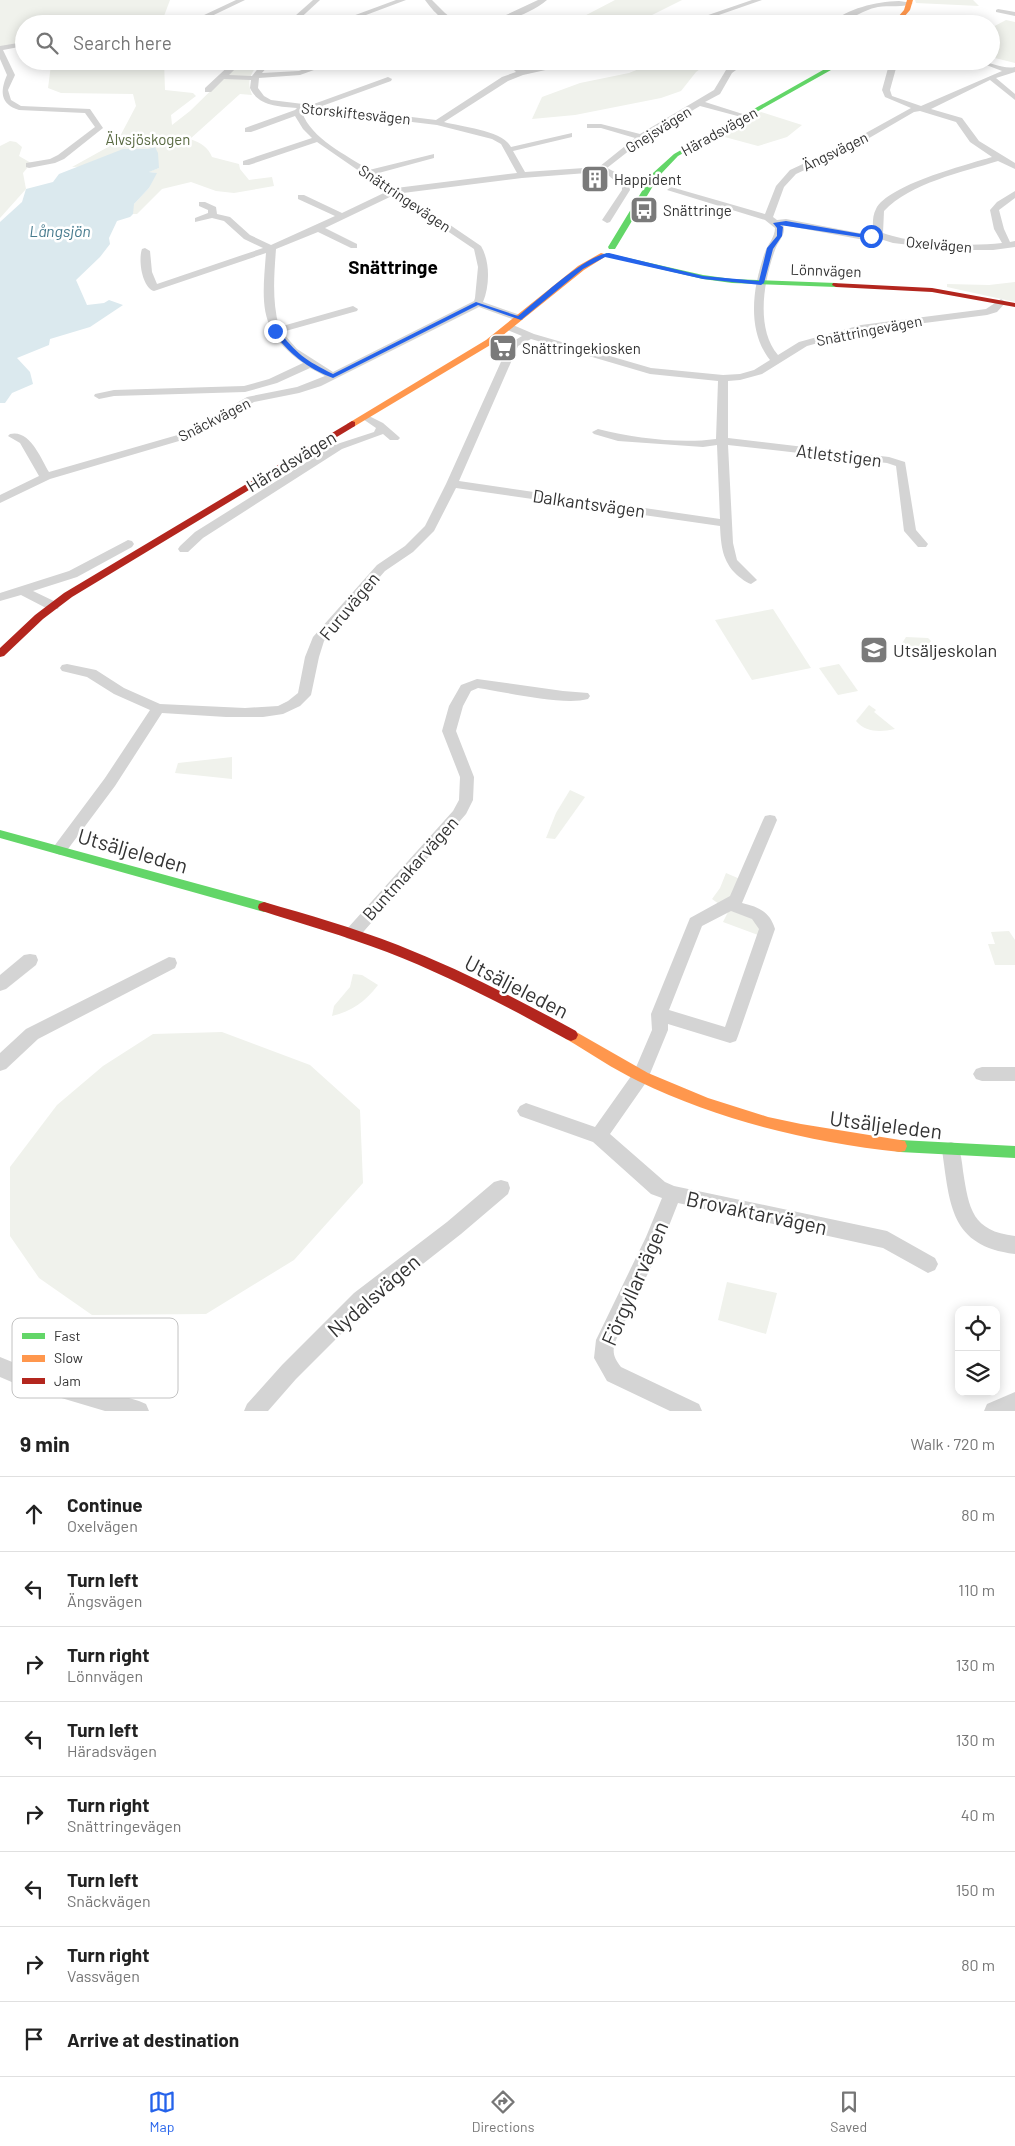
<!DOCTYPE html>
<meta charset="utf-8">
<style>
:root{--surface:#fff;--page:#f6f6f6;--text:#222;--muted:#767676;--line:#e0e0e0;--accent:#2563eb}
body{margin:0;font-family:Barlow,sans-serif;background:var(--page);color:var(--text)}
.controls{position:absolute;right:15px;bottom:15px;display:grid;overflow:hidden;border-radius:10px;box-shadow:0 2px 12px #0003}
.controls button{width:45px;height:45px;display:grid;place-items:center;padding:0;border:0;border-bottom:1px solid var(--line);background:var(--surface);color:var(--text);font:25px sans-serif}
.stop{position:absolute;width:15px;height:15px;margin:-11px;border:4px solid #2563eb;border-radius:50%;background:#fff}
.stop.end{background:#2563eb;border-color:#fff;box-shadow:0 1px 5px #0008}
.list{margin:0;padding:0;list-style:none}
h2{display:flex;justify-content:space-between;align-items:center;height:65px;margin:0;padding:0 20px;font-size:21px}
h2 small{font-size:16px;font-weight:400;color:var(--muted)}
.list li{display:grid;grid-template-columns:32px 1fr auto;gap:15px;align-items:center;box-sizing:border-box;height:75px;padding:0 20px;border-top:1px solid var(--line)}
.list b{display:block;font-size:19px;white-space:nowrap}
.list p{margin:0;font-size:16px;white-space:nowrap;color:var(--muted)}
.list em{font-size:16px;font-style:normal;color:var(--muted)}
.icon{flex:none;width:28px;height:28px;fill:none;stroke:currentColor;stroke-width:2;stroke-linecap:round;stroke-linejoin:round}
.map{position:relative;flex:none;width:1015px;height:1411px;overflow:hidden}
.search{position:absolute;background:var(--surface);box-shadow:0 2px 12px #0003;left:15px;right:15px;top:15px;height:55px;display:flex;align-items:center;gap:12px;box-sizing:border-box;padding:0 18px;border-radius:28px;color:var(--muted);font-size:19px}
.sheet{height:665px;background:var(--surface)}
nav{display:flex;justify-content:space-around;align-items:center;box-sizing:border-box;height:70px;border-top:1px solid var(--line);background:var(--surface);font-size:14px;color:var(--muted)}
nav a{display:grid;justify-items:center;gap:2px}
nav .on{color:var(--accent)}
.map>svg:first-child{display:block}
</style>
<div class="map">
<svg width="1015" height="1411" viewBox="0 0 1015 1411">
<rect width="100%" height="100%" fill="#fff"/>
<g fill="#f0f2ec">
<path d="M0,0H170L161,24H24V43L0,47Z"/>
<path d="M615,0H682L650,16L641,24H569Z"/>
<path d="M915,0H973L979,6L916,3Z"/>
<path d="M1006,20L1015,22V63L991,57V28Z"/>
<path d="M49,61H164L165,90L193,93L196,96L171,115L172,125L190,111L241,61H260C251,74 246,80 252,95L240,94L190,139C201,143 208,147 212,157L239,164L240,169L249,180L272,177L274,186L234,193L216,191L191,182L162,189L137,214H133V205L149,188L156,173L148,172L159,168L124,165L72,167L117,142L136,106L133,94L61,93L48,88L51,65Z"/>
<path d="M659,61H710L696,72L681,91L661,98L575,115L532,119L542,97L580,83L629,73Z"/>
<path d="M761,112L802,125L787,137L758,146L721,136Z"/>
<path d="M10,141L16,142L22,147L19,156L31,163L23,173L26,189L0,218V146Z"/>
<path d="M1015,282V302L947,287V284L989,285Z"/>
<path d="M773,609L811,668L752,680L715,620Z"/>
<path d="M906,637L928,638L931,641L928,646L907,653L899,648Z"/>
<path d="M839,664L858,691L838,695L819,668Z"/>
<path d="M869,705L876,710L874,712L895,729C881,732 866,733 856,721Z"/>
<path d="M232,757V779L175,773L178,763Z"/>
<path d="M570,790L585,797L555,839L546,838L556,813Z"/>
<path d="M726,873L740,879L734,895L719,904L712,899L720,888Z"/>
<path d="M729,910L758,920L762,926L758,935L723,922Z"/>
<path d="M1009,931L1015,940V965H995L988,944H995L991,932Z"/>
<path d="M353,974L362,975L378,985C365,1002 352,1011 332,1016L334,1006L350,987Z"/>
<path d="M222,1032L310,1065L360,1110L363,1183L294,1260L206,1314L92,1315L39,1278L10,1236V1167L57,1105L103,1066L153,1034Z"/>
<path d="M727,1282L777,1293L766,1334L718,1320Z"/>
</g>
<path fill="#dbe9ee" d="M155,147L158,153L159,168L149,172L157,173L149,188L134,204L133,214L130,217L117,221L109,238L110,244L100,257L76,280L87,305L104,303L109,300L123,305L90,327L50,339L49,345L17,358L30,372L33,384L12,393L5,403H0V222L22,202L26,189L53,182L59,174L123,149H148Z"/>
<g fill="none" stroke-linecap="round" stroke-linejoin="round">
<g fill="#d4d4d4" fill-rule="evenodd">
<path d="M236,0H245L195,24H185Z"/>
<path d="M313,0H320L294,24H286Z"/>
<path d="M396,0H406L342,24H331Z"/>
<path d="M425,0H432L445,13L459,24C444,24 434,12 425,0Z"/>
<path d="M538,0H547C529,15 501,24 478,24L506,15Z"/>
<path d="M752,0H762L693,24H682Z"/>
<path d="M899,1L913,3C905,8 888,5 878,7C861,10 846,24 830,24C848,8 875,2 899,1Z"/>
<path d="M998,9L1015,12V16L996,12V10Z"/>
<path d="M24,42V46L3,50L15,75L8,90L11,100L21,106L90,109L103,128L64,159L55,163L29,168L26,167V163L50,159L58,155L95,127L85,113L19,110C0,104 0,91 7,75L0,59V46Z"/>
<path d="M234,61H243L229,75L252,76L264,61H272L262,73L299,71L327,61H339L300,75L259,78L258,88L264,96L271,100L311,105L388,77L392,79L391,81L322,106L436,120L502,77L516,72L505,61H514L523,70L569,61H586L523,75L508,81L444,122C462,127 502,130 511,147L572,133V137L513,151L525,172L599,167L635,138L601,128H587V124H601L640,134L714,90L726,70L739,61H748L732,73L720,94L705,102L749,116L745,118L700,106L644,139L607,168C616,172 629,180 630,190L610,222L607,223L602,220L622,190V187L608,175L600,172L522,178L403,193L481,246C490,261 490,285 483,302L523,316V320H515L479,307L321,386L299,393L254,402L196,436L50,479L0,503V495L39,476L20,443L8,436L10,434C30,429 41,459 49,472L188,432L247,397L297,387L325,376L310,368L277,383L245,392L114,396L99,399L94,396L95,394L114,390L244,386L269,379L303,363C258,331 262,304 266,253L157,290L154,291C142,287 138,260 142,249L145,248L150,251L152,272L157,284L263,248L244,239L224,221L212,218L195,222V218L208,213V210L199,206V202H205L216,207L217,214L230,217L250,235L271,245L335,216L298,199V195H304L342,213L388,191L317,142L249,165H243V161L312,138L303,129L295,116L251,132H245V128L295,110L297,108C279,106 259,107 250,88L251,80L224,79L211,92H205V88ZM304,109L437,125L492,139L501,144L517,173L396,188L375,174L434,158V154L369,170C347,155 311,139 302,112ZM394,195L474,249L478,267L475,298L474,301L333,372L297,349L282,332L357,311L358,309L353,306L279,327C272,301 274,276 276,249L318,232L351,248H357V244L325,228Z"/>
<path d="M890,61H898L890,90L892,96L921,106L1002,71L976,61C989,61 1004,70 1015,67V72L996,78L1015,94V100L990,80L931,109L962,118L979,141L1015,163V169L998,161C963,172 910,183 884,211L883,233C914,244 969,247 1002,243L994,229L990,210L997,202L1015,191V198L999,210L1004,229L1010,242L1015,241V247L993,250H954L893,243L877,238L859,239L783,225C787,234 778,241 775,250C764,280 755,328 778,355L799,342L861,325L986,309L1001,299L1006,302L997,312L987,315L862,331L807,346L762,374L740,380L728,381V438L889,457L905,462L916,530L928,544L926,547H918L904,531L896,466L887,463L728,445L733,543L737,560L757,580L751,584C745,582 742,579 737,575C722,561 721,545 720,526L456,488L434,531L413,552L385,571L324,641L319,657L311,695L300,706L283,714L263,717H226L162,713L115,786L65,853L60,855L55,853L52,849L55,845L105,778L150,710L114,694L87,677L62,671L60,668L62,665L67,664L96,670L124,688L160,704L245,708L278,706L288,701L298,693L305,657L313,637L377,565L405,546L425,526L446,484L509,344L522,336L505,329V325H513L534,334L651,368L723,375L740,374L754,370L770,360C746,330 753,286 765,252C768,244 775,237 775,228L765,220L667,190L671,187L765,214L776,186L790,170L846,144L911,108L885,97L882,90ZM920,111L956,122L970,142L992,157C965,165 888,185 876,209C872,216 873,225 873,232L859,233L786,219L777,220L773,217L784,187L796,174L852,148L914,112ZM531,339L650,374L718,381L716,439C679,444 634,438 598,429L592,432L594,434L618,441L703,447L717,445L720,519L459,481L518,346Z"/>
<path d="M365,414L383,423L398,436L400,438L398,440H390L383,434L342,449L203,538L188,552H180L178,549L180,546L195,532L334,445L374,432L376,428L360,417Z"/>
<path d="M128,540L132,541L134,544L132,547L77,577L33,591L58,603L59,606L58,609H48L21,595L0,601V593L69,571Z"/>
<path d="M477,679L563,691L588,693L590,696L588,699C564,706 505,692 478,688L471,691L463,706L456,731L474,777L473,800L466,814L358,938L352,940L346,938L344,934L346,930L453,811L459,800L460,777L442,731L449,706L461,685Z"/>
<path d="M770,815L775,816L777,820L742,903C759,907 770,912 775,929L738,1036L736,1041L730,1043L668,1024V1030L647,1081L610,1134L665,1182L674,1186L887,1231L935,1258L938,1264L935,1270L928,1273L883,1248L678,1203L661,1246L615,1342C612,1353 614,1358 621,1367L699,1404L702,1411H670L607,1381L594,1358L596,1340L646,1237L662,1198L651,1194L593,1142L520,1116L517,1111L520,1106L526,1103L595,1127L634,1072L652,1030L651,1014L690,918L730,896L763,820L765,816ZM731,911L752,919L759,929L725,1027L669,1010L702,926Z"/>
<path d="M30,954L36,955L38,960L36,965L6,989L0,991V975L24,955Z"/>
<path d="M169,957L175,958L177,963L175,968L38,1039L6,1069L0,1071V1053L26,1029Z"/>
<path d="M982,1067H1015V1081H982L976,1079L973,1074L976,1069Z"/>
<path d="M951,1142L957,1144C961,1153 962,1162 963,1171C969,1209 972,1231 1015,1236V1254C950,1246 950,1205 942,1150L945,1144Z"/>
<path d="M501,1180L508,1182L510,1188L508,1194L461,1234L368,1307L296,1379L268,1411H244L247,1404L282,1365L354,1293L447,1222L494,1182Z"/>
<path d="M0,1357L22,1366L139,1401L146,1404L149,1411H105L21,1386L0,1377Z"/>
<path d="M1015,1392V1411H984L987,1404Z"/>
</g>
<g fill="#63d668" fill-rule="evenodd">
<path d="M839,61H847L678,156L659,176L615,249H609L608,247L653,173L674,154Z"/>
<path d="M606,253L703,275L732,279L836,283L840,285L836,287L732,283L703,279L609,257L605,255Z"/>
<path d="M0,830L264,902L269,904L270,907L269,910L264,912L0,838Z"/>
<path d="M900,1140L1015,1146V1158L900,1152L895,1151L893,1146L895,1141Z"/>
</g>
<g fill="#ff974d" fill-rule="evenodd">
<path d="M907,0H913L910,10L898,24H892L904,10Z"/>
<path d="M601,253L608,255L584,270L492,344L355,426L352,427L347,424L486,340L578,266Z"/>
<path d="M571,1029L648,1073L708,1098L768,1117L801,1124L900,1140L905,1141L907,1146L905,1151L900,1152C809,1142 721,1121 638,1081C613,1069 590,1053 566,1039L564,1035L566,1031Z"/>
</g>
<g fill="#b3261e" fill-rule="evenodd">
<path d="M833,283L932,288L1015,303V307L932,292L836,287L832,285Z"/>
<path d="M352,421L355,422V426L72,597L43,619L4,656L0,657V648L35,615L64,593Z"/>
<path d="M264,902C309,915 354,928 398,945C459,969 518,999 576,1031L578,1035L576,1039L571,1041L566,1039C508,1007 449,976 387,952C345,936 302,924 259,910L258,907L259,904Z"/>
</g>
</g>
<path fill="#2563eb" d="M786,221L873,236L859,237L780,225L783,227L782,236L773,249L764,283L761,285L703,279L605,257L583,269L521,320L478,305L333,378C306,368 289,353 272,331L277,329C297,354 305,360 333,374L476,302L518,316C538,300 585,255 609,253L703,276L759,281L767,248L777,236V228L773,223Z"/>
<defs>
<symbol id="building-square" viewBox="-11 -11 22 22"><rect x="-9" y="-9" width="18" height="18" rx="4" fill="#7a7a7a" stroke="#fff"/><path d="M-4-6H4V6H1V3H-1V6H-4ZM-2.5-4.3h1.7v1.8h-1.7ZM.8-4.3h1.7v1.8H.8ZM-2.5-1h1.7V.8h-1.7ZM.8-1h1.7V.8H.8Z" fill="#fff"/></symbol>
<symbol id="bus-square" viewBox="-11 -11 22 22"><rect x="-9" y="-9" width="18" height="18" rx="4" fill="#7a7a7a" stroke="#fff"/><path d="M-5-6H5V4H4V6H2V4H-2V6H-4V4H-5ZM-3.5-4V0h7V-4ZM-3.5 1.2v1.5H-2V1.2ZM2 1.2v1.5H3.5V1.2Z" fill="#fff"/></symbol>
<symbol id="supermarket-square" viewBox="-11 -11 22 22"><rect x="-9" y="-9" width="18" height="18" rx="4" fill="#7a7a7a" stroke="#fff"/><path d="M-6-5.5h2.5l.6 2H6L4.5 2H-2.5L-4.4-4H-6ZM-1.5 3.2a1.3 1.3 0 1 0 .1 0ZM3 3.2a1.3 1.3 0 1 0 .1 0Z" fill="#fff"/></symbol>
<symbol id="school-square" viewBox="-11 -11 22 22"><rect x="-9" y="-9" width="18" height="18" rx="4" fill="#7a7a7a" stroke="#fff"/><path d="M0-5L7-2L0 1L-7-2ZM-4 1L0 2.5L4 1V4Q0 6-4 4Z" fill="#fff"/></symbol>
</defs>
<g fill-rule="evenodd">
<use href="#building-square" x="579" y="163" width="32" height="32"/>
<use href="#bus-square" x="628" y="194" width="32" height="32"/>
<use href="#supermarket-square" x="487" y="332" width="32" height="32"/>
<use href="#school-square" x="858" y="634" width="32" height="32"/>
</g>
<g text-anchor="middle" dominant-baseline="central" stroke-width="5" stroke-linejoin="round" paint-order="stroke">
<g font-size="15" fill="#333" stroke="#fff">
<text transform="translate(356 113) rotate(6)">Storskiftesvägen</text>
<text transform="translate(658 129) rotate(-32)">Gnejsvägen</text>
<text transform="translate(719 131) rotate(-29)">Häradsvägen</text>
<text transform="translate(835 151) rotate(-26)">Ängsvägen</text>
<text transform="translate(405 198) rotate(34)">Snättringevägen</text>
<text transform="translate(939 244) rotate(5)">Oxelvägen</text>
<text transform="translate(826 270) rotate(2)">Lönnvägen</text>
<text transform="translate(869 330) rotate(-11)">Snättringevägen</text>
<text transform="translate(214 419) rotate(-27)">Snäckvägen</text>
</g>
<g font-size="15" fill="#5a6b43" stroke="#fff">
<text x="148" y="139">Älvsjöskogen</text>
</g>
<g font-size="15" fill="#333" stroke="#fff" text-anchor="start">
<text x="614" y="179">Happident</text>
<text x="663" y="210">Snättringe</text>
<text x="522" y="348">Snättringekiosken</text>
</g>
<g font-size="16" font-style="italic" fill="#477b8e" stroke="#fff">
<text x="60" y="230">Långsjön</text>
</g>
<g font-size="18" fill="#333" stroke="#fff">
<text transform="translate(839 455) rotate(7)">Atletstigen</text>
<text transform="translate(291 461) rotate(-31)">Häradsvägen</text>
<text transform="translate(589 503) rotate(8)">Dalkantsvägen</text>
<text transform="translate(349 606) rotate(-50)">Furuvägen</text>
<text transform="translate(410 868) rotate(-48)">Buntmakarvägen</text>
</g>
<g font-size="18" fill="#333" stroke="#fff" text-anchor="start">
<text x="893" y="650">Utsäljeskolan</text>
</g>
<g font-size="19" font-weight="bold" fill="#000" stroke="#fff">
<text x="393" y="266">Snättringe</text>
</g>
<g font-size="21" fill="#333" stroke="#fff">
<text transform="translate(133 850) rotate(16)">Utsäljeleden</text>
<text transform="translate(517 986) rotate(27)">Utsäljeleden</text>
<text transform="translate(886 1124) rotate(7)">Utsäljeleden</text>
<text transform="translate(757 1212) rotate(12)">Brovaktarvägen</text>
<text transform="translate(634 1283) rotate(-66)">Förgyllarvägen</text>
<text transform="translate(373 1295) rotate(-41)">Nydalsvägen</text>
</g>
</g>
<rect x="12" y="1318" width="166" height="80" rx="8" fill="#fff" stroke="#c2c2c2" stroke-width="1"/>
<rect x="22" y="1333" width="23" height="6" fill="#63d668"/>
<rect x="22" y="1355" width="23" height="7" fill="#ff974d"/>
<rect x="22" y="1378" width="23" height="6" fill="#b3261e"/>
<g font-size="14" fill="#333">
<text x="54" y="1341">Fast</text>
<text x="54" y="1363">Slow</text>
<text x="54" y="1386">Jam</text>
</g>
</svg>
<div class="controls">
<button><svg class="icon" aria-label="locate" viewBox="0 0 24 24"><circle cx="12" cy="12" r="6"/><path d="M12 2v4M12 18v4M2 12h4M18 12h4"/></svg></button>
<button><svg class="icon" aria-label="layers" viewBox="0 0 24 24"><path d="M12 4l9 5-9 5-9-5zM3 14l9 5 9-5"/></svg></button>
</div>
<div class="stop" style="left:871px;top:236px"></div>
<div class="stop end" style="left:275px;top:331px"></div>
<div class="search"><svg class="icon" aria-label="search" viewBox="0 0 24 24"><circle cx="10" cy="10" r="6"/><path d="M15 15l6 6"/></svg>Search here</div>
</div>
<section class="sheet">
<h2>9 min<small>Walk · 720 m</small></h2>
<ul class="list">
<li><svg class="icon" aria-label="ahead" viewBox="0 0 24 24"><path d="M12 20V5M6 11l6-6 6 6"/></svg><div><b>Continue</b><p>Oxelvägen</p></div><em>80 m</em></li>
<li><svg class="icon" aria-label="left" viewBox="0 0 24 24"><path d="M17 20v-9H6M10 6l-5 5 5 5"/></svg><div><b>Turn left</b><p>Ängsvägen</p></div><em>110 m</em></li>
<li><svg class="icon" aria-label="right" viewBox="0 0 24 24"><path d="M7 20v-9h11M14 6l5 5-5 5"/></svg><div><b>Turn right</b><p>Lönnvägen</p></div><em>130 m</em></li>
<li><svg class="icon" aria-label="left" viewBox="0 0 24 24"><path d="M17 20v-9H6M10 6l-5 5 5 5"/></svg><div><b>Turn left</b><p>Häradsvägen</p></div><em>130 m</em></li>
<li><svg class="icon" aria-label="right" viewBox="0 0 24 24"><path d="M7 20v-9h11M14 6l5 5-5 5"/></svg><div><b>Turn right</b><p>Snättringevägen</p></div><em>40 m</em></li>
<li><svg class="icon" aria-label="left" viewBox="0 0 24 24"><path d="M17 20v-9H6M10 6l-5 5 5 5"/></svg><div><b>Turn left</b><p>Snäckvägen</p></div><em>150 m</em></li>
<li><svg class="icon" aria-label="right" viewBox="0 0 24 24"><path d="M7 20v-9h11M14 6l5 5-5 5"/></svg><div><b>Turn right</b><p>Vassvägen</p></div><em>80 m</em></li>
<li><svg class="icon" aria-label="arrive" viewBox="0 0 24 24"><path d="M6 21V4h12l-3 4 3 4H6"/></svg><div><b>Arrive at destination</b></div></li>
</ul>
</section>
<nav>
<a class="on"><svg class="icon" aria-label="map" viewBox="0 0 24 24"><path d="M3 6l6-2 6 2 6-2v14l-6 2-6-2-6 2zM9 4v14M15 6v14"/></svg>Map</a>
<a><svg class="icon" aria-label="directions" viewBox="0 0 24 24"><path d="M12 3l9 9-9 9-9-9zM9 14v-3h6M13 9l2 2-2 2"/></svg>Directions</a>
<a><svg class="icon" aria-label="saved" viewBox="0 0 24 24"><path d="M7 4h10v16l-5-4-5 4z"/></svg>Saved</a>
</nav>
